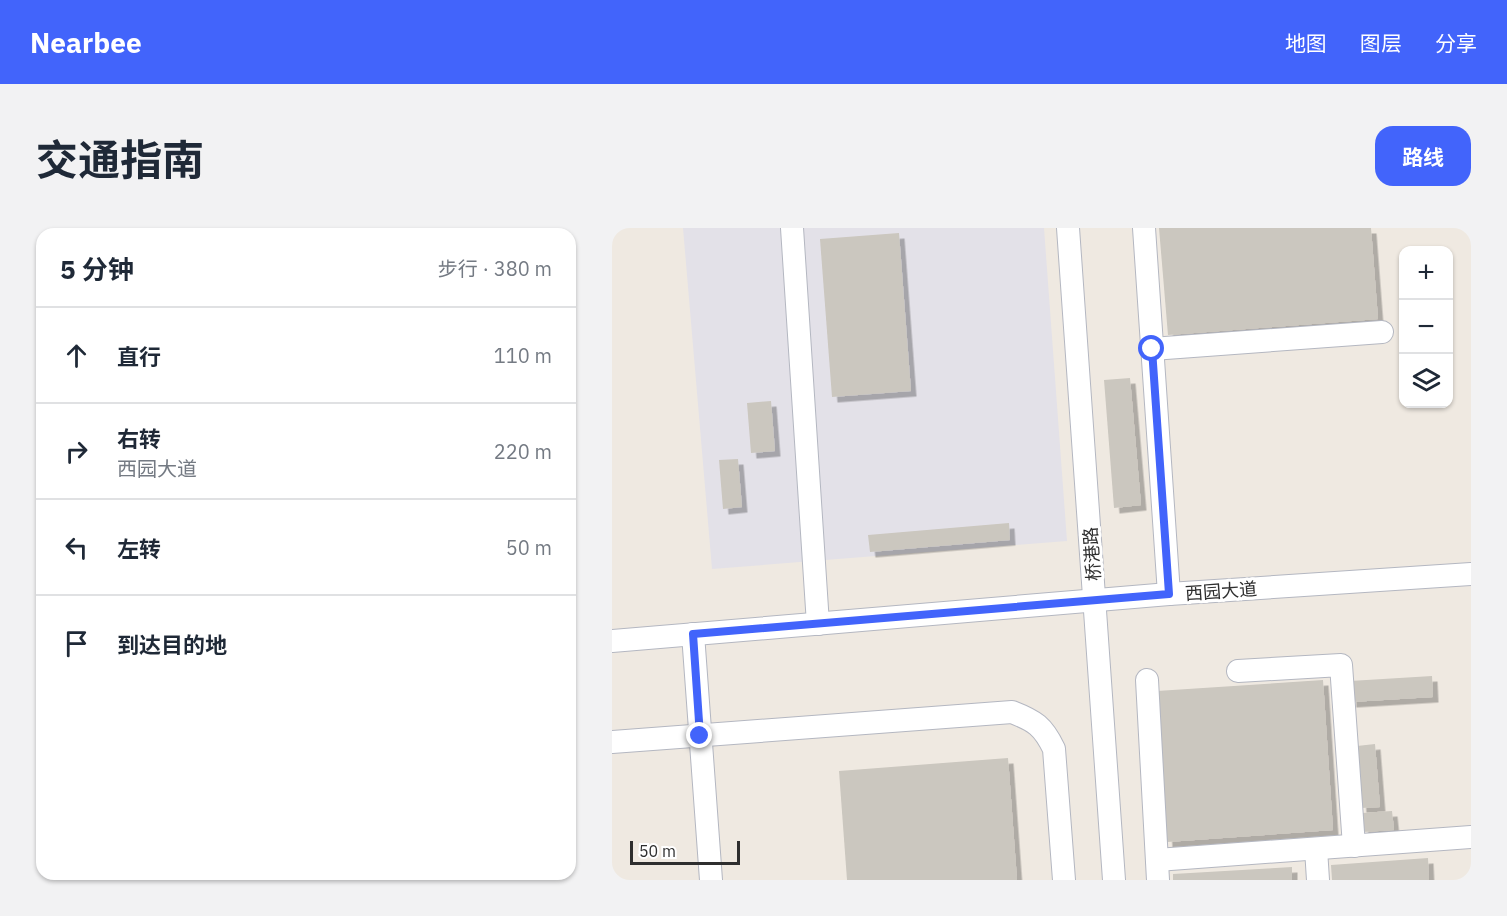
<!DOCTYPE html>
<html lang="zh">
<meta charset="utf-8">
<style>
:root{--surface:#fff;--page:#f2f2f3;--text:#1f2937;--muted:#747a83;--line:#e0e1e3;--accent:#4264fb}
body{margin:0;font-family:"IBM Plex Sans","Noto Sans SC",sans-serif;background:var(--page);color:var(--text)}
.controls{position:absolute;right:18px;top:18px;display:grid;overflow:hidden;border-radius:12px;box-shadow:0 2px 4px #0004}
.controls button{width:54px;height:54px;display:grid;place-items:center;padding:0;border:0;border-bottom:2px solid var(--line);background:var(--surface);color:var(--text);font:30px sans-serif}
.scale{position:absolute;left:18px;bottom:15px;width:110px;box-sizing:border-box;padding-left:6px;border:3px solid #2e2e2e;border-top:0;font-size:16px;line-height:21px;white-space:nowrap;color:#2e2e2e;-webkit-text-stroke:4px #fff;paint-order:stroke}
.stop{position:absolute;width:18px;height:18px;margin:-14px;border:4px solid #4264fb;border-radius:50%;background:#fff}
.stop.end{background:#4264fb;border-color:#fff;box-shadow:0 2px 6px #0008}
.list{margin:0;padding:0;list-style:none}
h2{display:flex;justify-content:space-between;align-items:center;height:78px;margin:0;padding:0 24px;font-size:26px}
h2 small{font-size:20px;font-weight:400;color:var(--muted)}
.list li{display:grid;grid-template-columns:39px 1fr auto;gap:18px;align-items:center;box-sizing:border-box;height:96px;padding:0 24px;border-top:2px solid var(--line)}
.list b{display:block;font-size:22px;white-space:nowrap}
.list p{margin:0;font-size:20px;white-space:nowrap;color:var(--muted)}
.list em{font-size:20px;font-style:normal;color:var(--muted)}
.icon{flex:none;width:33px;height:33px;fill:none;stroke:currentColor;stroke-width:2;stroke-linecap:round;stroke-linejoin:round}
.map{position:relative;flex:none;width:859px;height:652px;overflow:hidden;border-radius:18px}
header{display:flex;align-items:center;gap:36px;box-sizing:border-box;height:84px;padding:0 30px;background:var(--accent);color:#fff}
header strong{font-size:28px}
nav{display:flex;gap:33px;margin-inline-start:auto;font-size:21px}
.intro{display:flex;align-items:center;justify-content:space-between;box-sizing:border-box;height:144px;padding:0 36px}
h1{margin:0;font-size:42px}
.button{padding:15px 27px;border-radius:18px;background:var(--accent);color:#fff;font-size:21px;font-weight:700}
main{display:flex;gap:36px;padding:0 36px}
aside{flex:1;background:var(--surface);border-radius:18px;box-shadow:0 2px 4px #0004}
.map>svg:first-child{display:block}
</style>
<header>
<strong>Nearbee</strong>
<nav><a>地图</a><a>图层</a><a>分享</a></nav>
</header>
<div class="intro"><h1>交通指南</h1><a class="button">路线</a></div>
<main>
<aside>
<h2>5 分钟<small>步行 · 380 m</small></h2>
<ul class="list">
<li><svg class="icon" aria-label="ahead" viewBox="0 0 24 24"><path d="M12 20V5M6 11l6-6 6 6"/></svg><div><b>直行</b></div><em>110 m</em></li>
<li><svg class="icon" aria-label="right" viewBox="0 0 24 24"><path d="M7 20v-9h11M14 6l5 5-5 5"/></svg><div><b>右转</b><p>西园大道</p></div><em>220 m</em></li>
<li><svg class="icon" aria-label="left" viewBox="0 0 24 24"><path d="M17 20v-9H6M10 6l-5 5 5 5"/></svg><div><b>左转</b></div><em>50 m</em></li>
<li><svg class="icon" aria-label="arrive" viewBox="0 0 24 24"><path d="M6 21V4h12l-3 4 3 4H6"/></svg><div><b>到达目的地</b></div></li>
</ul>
</aside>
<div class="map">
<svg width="859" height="652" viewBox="0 0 859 652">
<defs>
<filter id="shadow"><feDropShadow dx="5.5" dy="5.5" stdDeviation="0" flood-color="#0004"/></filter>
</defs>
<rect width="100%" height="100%" fill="#efe9e1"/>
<path fill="#e3e1e8" d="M71,0H432L455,313L100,341Z"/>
<g fill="#cbc7bf" filter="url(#shadow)">
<path d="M547,0H759L766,91L556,107Z"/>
<path d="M287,5L299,163L220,169L208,11Z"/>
<path d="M518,150L529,277L502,280L492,152Z"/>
<path d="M159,173L163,223L139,225L135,175Z"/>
<path d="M126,231L130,279L111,281L107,232Z"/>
<path d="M397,295L398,312L258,324L256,307Z"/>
<path d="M820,448L821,469L739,474L738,453Z"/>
<path d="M711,452L721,602L555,614L545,463Z"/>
<path d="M763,516L768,579L749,580L745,518Z"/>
<path d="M396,530L405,652H235L227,543Z"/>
<path d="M780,583L782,602L751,604L750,585Z"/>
<path d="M816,630L817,652H720L719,637Z"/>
<path d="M680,639V652H561V646Z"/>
</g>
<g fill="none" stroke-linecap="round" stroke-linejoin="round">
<defs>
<g id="minor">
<path d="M180,0L206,396"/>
<path d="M456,0L502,652"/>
<path d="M532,0L557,366"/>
<path d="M540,121L770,104"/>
<path d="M81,406L99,652"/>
<path d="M0,413L557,366L859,346"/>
<path d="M626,443L729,437L742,618"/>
<path d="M535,452L546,652"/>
<path d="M0,514L400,484C423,493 431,498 442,521L452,652"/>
<path d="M704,621L706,652"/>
<path d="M545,632L859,609"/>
</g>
</defs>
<use href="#minor" stroke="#b4b7c1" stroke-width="24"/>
<use href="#minor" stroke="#fff" stroke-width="22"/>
</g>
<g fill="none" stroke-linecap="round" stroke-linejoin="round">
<path stroke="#4264fb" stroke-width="8" d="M88,508L81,406L557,366L540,121"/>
</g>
<g text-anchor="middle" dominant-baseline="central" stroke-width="6" stroke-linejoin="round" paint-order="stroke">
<g font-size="18" fill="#2e2e2e" stroke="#fff">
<text transform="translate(480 326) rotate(-94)">桥港路</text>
<text transform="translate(609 363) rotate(-4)">西园大道</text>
</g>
</g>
</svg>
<div class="controls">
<button>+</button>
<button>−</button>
<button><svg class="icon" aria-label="layers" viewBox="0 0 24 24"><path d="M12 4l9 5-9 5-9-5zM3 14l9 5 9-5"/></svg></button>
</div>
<div class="scale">50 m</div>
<div class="stop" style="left:540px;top:121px"></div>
<div class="stop end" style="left:88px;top:508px"></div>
</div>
</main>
